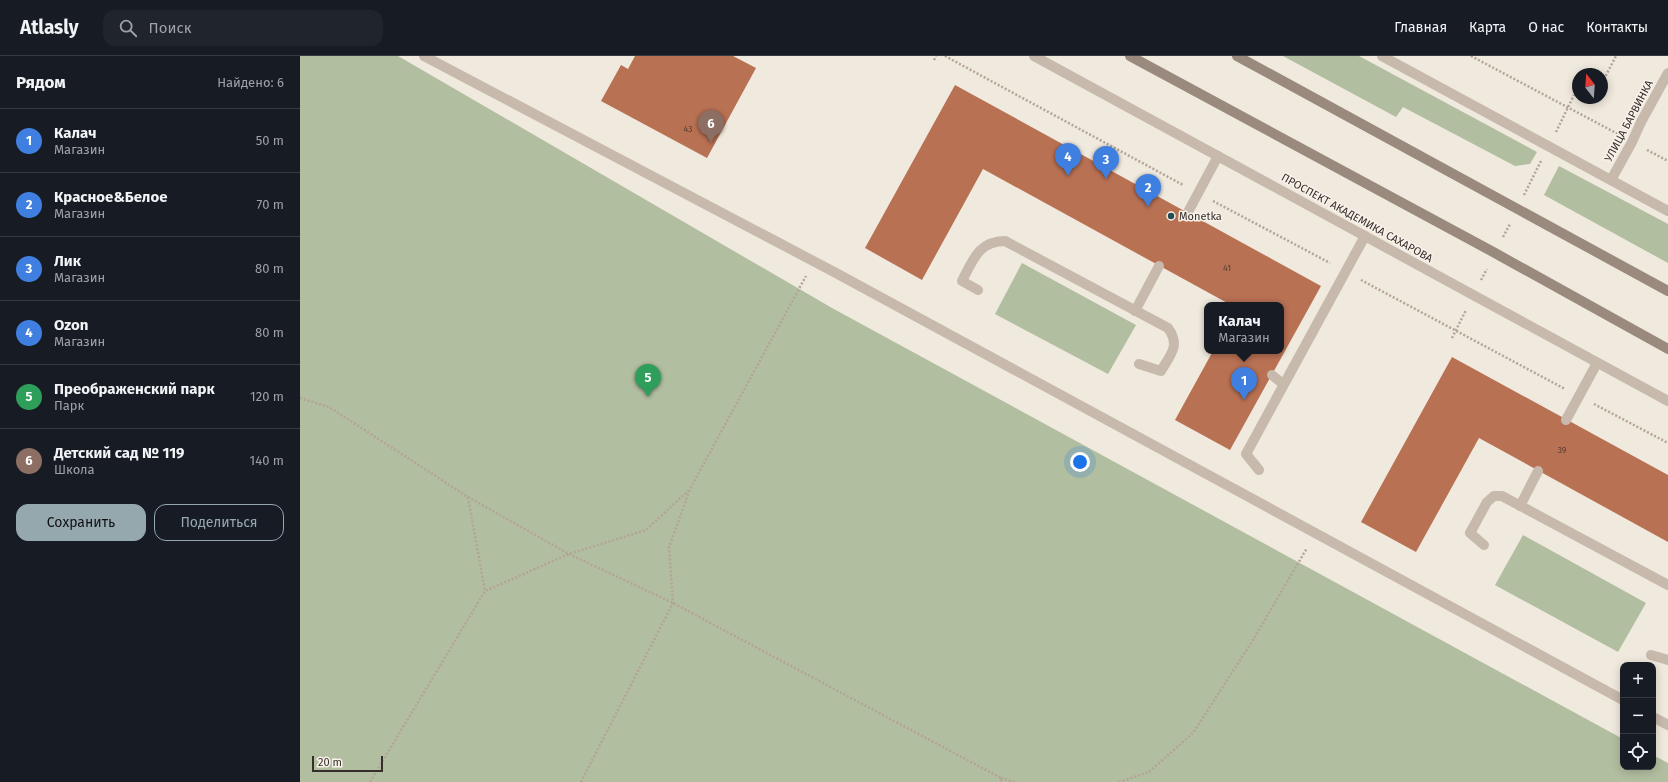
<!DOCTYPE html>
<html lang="ru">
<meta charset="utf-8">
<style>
:root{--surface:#171b24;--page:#20242c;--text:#f1f3f6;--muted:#9ea1a6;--line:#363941;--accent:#94a8ad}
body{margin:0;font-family:"Fira Sans",sans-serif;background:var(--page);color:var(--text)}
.controls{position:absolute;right:12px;bottom:12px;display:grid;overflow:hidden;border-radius:8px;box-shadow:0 2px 10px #0003}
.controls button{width:36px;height:36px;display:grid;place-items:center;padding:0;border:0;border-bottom:1px solid var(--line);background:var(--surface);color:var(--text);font:20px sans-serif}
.compass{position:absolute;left:1272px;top:12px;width:36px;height:36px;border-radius:50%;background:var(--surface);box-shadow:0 2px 10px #0003;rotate:343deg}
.scale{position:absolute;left:12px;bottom:10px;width:71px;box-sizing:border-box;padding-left:4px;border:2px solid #362e2a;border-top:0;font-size:11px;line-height:14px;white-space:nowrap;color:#362e2a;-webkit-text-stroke:3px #f8f2ea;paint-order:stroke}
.you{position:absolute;left:780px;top:406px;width:14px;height:14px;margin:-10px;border:3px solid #fff;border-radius:50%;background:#1a73e8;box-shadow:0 0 0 6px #1a73e833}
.badge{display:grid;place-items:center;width:26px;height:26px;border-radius:50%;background:var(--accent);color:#fff;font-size:13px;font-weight:700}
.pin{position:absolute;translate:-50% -33px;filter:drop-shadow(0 1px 2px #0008)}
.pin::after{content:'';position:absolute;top:21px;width:14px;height:12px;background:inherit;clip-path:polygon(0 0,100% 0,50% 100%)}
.popup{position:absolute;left:904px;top:246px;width:80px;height:52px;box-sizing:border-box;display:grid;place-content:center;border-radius:8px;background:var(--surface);filter:drop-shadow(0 1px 3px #0005);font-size:13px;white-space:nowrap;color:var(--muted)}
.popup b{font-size:15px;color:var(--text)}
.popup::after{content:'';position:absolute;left:50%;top:100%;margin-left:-8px;border:8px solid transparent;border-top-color:var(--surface)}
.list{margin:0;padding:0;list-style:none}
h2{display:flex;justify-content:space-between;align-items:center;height:52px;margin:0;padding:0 16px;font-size:17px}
h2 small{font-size:13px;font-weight:400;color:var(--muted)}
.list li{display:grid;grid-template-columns:26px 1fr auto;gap:12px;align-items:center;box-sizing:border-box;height:64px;padding:0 16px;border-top:1px solid var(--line)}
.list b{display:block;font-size:15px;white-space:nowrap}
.list p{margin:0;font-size:13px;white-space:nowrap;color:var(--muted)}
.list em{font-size:13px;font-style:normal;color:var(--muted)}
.actions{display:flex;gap:8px;padding:12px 16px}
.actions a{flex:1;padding:9px 0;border:1px solid var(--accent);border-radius:12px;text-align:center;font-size:14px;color:var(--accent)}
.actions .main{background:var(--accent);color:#111}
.icon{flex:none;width:22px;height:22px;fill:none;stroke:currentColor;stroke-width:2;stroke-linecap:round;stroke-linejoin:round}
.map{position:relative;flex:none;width:1368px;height:726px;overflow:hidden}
header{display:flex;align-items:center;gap:24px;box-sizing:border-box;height:56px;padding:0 20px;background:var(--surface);border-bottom:1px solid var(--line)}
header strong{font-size:19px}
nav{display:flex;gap:22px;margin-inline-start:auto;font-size:14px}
.search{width:280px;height:36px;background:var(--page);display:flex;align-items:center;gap:10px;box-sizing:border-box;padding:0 14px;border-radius:12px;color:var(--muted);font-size:15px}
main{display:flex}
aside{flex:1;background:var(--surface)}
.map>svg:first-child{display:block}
</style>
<header>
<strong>Atlasly</strong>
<div class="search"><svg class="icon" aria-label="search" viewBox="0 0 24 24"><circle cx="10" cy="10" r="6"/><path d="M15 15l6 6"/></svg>Поиск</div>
<nav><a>Главная</a><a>Карта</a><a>О нас</a><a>Контакты</a></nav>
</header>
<main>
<aside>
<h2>Рядом<small>Найдено: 6</small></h2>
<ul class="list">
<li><span class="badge" style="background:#3f7fe0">1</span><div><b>Калач</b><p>Магазин</p></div><em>50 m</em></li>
<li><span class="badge" style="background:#3f7fe0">2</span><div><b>Красное&amp;Белое</b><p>Магазин</p></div><em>70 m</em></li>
<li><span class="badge" style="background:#3f7fe0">3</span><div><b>Лик</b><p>Магазин</p></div><em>80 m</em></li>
<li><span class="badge" style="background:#3f7fe0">4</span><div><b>Ozon</b><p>Магазин</p></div><em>80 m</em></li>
<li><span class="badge" style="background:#2e9e5b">5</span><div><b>Преображенский парк</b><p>Парк</p></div><em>120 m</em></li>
<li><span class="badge" style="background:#8d6e63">6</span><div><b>Детский сад № 119</b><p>Школа</p></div><em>140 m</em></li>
</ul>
<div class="actions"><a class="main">Сохранить</a><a>Поделиться</a></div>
</aside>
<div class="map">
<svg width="1368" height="726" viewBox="0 0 1368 726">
<rect width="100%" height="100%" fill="#f0e9de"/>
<g fill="#b2bea0">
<path d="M0,0H98L532,252L1323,683V711H1353V699L1368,707V726H0Z"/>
<path d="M983,0H1059L1237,96L1230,108L1215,110L1103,51L1096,61Z"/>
<path d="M1259,110L1368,168V207L1244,139Z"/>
<path d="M722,207L836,269L808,318L695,258Z"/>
<path d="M1223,479L1346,547L1318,596L1195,529Z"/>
</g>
<g fill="#b97153">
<path d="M335,0H433L456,12L407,102L301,45L321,9L328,13Z"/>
<path d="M655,29L1021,230L930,394L875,364L913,295H981V249H931L683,113L622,224L565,192Z"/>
<path d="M1152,301L1368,419V486L1179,382L1116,496L1061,466Z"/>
</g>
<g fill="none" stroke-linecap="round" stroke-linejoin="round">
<g stroke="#b3a496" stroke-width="2.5" stroke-dasharray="2 2" stroke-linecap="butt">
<path d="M645,0L883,129"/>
<path d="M1171,0L1318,78"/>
<path d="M634,4L636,0"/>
<path d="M1302,27L1316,0"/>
<path d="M1291,48L1294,42"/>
<path d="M1256,76L1274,39"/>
<path d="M1347,94L1368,105"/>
<path d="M1224,139L1241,105"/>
<path d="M913,145L1030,207"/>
<path d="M1203,181L1210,168"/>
<path d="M1061,224L1265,333"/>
<path d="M1181,224L1187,213"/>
<path d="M1152,282L1166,254"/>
<path d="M0,342L29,351L168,441L269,498L373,547L701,722V726"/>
<path d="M1294,348L1368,387"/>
<path d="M168,441L185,535"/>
<path d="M701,722L714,726"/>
<path d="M70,726L185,535L269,498L346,474L389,434"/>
<path d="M281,726L373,547L369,491L390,433L506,220"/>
<path d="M819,726L849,716L893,677L953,584L1007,492"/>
</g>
<g stroke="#c7b9ab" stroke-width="10">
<path d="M1311,124L1332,86L1341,66"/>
<path d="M888,156L918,100"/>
<path d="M678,234L662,225C673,204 679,185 705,185L868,272C881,290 870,299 861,315L839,308"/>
<path d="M835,255L859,210"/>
<path d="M972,319L983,328"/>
<path d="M1266,364L1297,307"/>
<path d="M959,414L946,398L1065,180"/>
<path d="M1220,450L1238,415"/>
<path d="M1184,489L1170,477L1187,446L1194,440H1202L1368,529"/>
<path d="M1351,599L1368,604"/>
</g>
<g stroke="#c7b9ab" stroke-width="10">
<path d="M124,0L536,217L1323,644"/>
<path d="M1353,661L1368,669"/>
</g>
<g stroke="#c7b9ab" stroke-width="10">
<path d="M734,0L1368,345"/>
<path d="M1082,0L1368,155"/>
<path d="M1341,66L1368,17"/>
</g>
<g stroke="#9a897d" stroke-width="10">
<path d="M830,0L1195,197L1368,293"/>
<path d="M937,0L1368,235"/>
</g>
</g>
<circle fill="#234d53" stroke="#f8f2ea" stroke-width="1.5" cx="871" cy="160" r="4"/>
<g text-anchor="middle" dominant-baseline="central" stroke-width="3" stroke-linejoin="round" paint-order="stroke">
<g font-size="9" fill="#573f34">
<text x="388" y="73">43</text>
<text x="927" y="212">41</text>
<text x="1262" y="394">39</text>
</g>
<g font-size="11" fill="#362e2a" stroke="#f8f2ea">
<text transform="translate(1329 65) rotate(-62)">УЛИЦА БАРВИНКА</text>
<text transform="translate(1057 162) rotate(29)">ПРОСПЕКТ АКАДЕМИКА САХАРОВА</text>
</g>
<g font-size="11" fill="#362e2a" stroke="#f8f2ea" text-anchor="start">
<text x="879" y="160">Monetka</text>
</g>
</g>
</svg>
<div class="controls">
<button>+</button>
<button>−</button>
<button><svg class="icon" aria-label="locate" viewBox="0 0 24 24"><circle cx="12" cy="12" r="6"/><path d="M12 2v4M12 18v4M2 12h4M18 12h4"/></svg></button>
</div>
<svg class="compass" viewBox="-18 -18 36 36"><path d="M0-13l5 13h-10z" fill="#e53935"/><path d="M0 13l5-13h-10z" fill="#9ea1a6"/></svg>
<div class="scale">20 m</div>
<div class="you"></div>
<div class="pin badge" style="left:944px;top:344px;background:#3f7fe0">1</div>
<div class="popup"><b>Калач</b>Магазин</div>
<div class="pin badge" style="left:848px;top:151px;background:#3f7fe0">2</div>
<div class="pin badge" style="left:806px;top:123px;background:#3f7fe0">3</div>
<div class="pin badge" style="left:768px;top:120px;background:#3f7fe0">4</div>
<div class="pin badge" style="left:348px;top:341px;background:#2e9e5b">5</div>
<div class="pin badge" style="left:411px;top:87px;background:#8d6e63">6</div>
</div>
</main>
